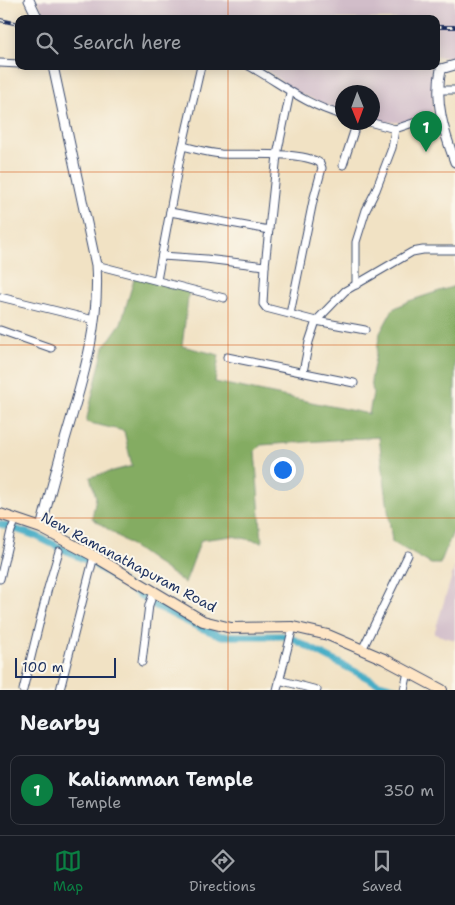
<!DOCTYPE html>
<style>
:root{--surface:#171b24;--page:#242831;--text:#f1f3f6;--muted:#9ea1a6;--line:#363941;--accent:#0b8043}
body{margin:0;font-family:"Shantell Sans",sans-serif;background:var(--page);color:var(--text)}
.compass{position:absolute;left:335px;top:85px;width:45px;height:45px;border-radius:50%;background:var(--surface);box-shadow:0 2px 12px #0003;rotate:179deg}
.scale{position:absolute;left:15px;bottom:12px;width:101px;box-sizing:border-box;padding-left:5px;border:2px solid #1b2f5e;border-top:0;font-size:14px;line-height:18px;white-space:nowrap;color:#1b2f5e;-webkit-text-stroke:4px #fbf7ec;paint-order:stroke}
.you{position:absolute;left:282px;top:469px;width:18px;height:18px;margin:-12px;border:4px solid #fff;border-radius:50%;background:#1a73e8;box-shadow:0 0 0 8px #1a73e833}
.badge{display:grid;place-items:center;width:32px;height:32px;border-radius:50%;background:var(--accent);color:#fff;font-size:16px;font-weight:700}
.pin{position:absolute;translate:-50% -41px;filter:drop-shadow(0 1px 2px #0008)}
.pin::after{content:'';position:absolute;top:26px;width:18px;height:15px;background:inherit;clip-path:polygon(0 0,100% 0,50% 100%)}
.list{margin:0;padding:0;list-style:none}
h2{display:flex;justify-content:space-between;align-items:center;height:65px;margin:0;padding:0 20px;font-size:21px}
h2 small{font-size:16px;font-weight:400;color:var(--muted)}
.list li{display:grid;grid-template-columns:32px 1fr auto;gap:15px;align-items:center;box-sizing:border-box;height:70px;margin:0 10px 10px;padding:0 10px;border:1px solid var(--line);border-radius:10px}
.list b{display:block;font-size:19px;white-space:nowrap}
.list p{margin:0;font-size:16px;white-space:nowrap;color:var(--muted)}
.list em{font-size:16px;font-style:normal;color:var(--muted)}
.icon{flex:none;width:28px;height:28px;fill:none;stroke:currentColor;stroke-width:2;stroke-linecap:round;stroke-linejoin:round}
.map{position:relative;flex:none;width:455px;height:690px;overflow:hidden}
.search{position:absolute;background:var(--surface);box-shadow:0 2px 12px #0003;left:15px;right:15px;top:15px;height:55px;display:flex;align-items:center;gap:12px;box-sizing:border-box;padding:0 18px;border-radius:10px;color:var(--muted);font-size:19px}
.sheet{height:145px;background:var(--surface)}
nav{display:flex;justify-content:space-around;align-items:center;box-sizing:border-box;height:70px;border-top:1px solid var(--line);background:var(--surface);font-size:14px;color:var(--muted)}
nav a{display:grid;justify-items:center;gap:2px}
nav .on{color:var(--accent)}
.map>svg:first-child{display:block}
</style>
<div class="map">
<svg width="455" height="690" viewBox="0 0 455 690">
<rect width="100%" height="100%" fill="#fbf7ec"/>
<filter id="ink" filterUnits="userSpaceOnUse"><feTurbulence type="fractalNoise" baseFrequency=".02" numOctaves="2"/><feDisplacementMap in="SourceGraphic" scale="10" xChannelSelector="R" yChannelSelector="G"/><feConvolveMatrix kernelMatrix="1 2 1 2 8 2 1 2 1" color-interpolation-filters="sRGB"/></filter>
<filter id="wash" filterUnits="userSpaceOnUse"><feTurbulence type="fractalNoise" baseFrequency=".0096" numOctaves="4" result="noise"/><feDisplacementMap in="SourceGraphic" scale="20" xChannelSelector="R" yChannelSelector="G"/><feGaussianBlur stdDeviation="1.12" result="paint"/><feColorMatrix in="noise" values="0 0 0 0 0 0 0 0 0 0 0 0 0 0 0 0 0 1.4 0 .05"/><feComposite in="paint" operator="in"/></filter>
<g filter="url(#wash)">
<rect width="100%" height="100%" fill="#f1e2c4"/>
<g fill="#d1bdc9">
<path d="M37,0H455V57H436V19H47Z"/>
<path d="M261,66H431L433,113L402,122H384L373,119L372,92H342V111L323,104L293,90Z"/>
<path d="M455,566V640L434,634Z"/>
</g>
<path fill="#84ac62" stroke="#506e60" d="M135,276L189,290L182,346L219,355L215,382L369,414L373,393L371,380L380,333L393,309L409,301L455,286V527L440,564H431L392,542L379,437L261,445L255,451L262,542L232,536L201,540L185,583L92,518L96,497L90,477L132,466L124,431L86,422L104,347L121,323Z"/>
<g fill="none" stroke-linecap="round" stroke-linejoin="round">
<path stroke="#47adc6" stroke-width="7" d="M0,524L36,536L94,564L156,606L198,627L222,636H283L293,639L379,684L401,690"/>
</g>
</g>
<g filter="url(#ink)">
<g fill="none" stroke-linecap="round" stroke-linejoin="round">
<defs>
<g id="minor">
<path d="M0,63L19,64"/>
<path d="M249,66C283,85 304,104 342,115"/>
<path d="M439,90H455"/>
<path d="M290,93L277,155L265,266L263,304L266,308L316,321L365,330"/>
<path d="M369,122L395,129L416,122L441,119"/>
<path d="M183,146C195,149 208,153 221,154C245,155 300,151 320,163L322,168L313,201L290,314"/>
<path d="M343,165L357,122"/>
<path d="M170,212L269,230"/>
<path d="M162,256L206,259L265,266"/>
<path d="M96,265L224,298"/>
<path d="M157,280L180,158L201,66"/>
<path d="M356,285V242L366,210L376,190L392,148L395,129"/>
<path d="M0,297L94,320"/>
<path d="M0,330L51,348"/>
<path d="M227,357L354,383"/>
<path d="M303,372L309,342L316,321L345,291L412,252L423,250H455"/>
<path d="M0,579L11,531L16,519"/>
<path d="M362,650L408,555"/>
<path d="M142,662L149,605L154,592"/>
<path d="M279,680L317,690"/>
<path d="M23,690L48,588L59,551"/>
<path d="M60,690L94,556"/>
<path d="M277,690L293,627"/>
<path d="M404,690L408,672"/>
</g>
<g id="tertiary">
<path d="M29,0L38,19"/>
<path d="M455,65L441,69C434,102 444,132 455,162"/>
<path d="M41,528C49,497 57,466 66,436C83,378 100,326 96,265L53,66"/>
</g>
<path id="secondary" d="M0,514L41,528L94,556L203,621L231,628L293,627L328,635L384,659L442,690"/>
</defs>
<use href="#minor" stroke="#3b4a6d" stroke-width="9"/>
<use href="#tertiary" stroke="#3b4a6d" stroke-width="11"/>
<use href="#secondary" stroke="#3b4a6d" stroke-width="12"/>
<use href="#minor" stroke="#fff" stroke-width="7"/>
<use href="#tertiary" stroke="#fff" stroke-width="9"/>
<use href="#secondary" stroke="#fee5c5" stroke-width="10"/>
<defs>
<g id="rail">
<path d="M0,20L19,24"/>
<path d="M436,27H455"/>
</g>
</defs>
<use href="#rail" stroke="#1b2f5e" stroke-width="4"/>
<use href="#rail" stroke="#fbf7ec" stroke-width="2" stroke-dasharray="5.5" stroke-linecap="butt"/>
</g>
</g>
<path fill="none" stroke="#d45514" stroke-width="1" stroke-opacity="0.55" d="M228,0V19M228,66V690M0,172H455M0,345H455M0,518H455"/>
<g text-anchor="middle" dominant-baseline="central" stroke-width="4" stroke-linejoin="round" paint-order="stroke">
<g font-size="14" fill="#1b2f5e" stroke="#fbf7ec">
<text transform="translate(129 562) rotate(28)">New Ramanathapuram Road</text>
</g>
</g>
</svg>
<svg class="compass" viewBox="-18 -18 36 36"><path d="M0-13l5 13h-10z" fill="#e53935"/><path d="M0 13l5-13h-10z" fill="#9ea1a6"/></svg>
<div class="scale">100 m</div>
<div class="you"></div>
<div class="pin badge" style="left:426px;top:152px">1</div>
<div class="search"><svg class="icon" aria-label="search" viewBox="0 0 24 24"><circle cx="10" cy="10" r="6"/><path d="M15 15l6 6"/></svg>Search here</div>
</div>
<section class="sheet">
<h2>Nearby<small></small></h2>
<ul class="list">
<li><span class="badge">1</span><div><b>Kaliamman Temple</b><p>Temple</p></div><em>350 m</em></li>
</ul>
</section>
<nav>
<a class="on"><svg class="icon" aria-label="map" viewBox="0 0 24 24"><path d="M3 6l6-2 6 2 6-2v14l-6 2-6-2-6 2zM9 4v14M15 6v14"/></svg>Map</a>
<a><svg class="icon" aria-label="directions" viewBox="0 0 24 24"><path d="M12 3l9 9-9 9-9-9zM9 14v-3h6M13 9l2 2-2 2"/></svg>Directions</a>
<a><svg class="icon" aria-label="saved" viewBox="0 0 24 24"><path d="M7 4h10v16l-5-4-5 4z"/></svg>Saved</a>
</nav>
